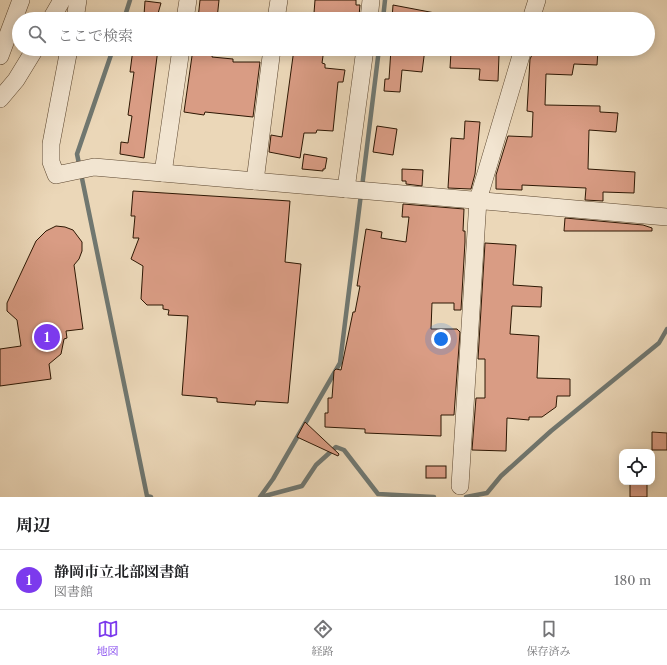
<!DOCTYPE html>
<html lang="ja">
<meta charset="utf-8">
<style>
:root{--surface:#fff;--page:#f2f2f2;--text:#202124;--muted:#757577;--line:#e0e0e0;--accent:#7c3aed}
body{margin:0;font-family:"Libre Caslon Text","Noto Serif JP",serif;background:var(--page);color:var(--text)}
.controls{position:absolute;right:12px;bottom:12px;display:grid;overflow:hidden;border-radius:8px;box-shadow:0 2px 10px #0003}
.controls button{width:36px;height:36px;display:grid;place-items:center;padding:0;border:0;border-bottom:1px solid var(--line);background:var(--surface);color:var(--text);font:20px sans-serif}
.you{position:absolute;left:441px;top:339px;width:14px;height:14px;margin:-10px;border:3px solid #fff;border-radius:50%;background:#1a73e8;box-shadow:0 0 0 6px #1a73e833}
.badge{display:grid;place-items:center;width:26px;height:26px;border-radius:50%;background:var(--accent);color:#fff;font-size:13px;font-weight:700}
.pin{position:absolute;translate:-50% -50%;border:2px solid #fff;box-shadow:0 1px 4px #0006}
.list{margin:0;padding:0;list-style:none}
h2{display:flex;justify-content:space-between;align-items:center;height:52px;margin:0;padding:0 16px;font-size:17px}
h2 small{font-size:13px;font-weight:400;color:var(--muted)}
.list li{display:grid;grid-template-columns:26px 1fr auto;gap:12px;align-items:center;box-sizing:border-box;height:60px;padding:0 16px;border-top:1px solid var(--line)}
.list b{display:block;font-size:15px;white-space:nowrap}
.list p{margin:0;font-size:13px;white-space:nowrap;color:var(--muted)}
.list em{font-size:13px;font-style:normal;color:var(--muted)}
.icon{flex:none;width:22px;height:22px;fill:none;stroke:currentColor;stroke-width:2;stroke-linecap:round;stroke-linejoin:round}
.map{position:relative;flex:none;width:667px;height:497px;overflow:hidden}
.search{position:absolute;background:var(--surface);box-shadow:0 2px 10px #0003;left:12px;right:12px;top:12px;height:44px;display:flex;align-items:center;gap:10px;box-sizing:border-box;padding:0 14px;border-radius:22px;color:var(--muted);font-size:15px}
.sheet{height:112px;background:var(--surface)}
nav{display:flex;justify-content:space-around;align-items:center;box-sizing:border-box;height:56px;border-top:1px solid var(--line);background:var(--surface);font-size:11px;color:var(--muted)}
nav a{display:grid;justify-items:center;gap:2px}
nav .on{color:var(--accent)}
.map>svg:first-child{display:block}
</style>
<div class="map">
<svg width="667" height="497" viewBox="0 0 667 497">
<rect width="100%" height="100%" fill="#ebd7b8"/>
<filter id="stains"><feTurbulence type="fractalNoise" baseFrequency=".005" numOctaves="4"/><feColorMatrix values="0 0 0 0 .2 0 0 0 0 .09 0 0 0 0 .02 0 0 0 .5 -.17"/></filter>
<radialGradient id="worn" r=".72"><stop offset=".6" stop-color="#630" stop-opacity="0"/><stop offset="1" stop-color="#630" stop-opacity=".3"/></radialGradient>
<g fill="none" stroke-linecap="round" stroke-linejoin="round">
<g stroke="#707770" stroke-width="4.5">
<path d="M124,19L130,0"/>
<path d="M383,19L385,0"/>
<path d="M113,49L77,154L147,496L151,497"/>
<path d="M362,187L379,49"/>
<path d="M260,497L273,479L340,363L361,194"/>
<path d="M261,497L302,486L316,465L336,447L344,450L378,494L434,497"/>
<path d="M466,497L487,493L501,476L551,431L659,343L667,329"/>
</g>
</g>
<g fill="#d99c84" stroke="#2d1703">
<path d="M200,0H219L217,19H198Z"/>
<path d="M315,0H356V5H360L359,16L314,13Z"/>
<path d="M145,1L161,3L157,17L144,15Z"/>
<path d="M393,5L435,13V19H392Z"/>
<path d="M133,49H158L144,158L120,154L121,142L128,143L132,116L128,115L134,72H130Z"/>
<path d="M193,49H213L212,57L233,59V62H260L253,117L205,112L204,115L184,112Z"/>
<path d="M294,49H324L322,63L325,64V68L345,70L343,82H338L333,131L317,130L316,133H304L300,158L269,152L271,135L282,137Z"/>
<path d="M391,49H425L422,72L402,70L400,92L384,91L385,79H389Z"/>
<path d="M535,49H598L597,65L574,64L572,75L546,74L545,105L600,106V112L618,113L616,132L589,130L588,169L635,172L634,193L603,192V201L585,200L586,188L522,185V190L496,189V175L508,136L532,137L533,112L527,111L530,59Z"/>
<path d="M451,52L499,55L498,81L479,80L480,69L450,68Z"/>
<path d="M465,121L480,122L475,174L471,189L448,188L451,138L464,139Z"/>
<path d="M377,126L397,129L393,155L373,152Z"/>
<path d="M304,154L327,158L325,169H323V171L302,169Z"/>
<path d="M402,169L423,170L422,186L406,184V181H402Z"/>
<path d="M133,191L290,201L285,262L301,264L288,403L256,401L255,405L217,402V398L182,395L188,316L168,315L169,310L163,309V305H147L141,299L143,266L131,259L139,238H133L135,216H131Z"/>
<path d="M403,204L464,209L463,231H465V242L461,310H454V303H432L431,329H457L460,332L454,415H441V436L365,433V429L325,427V413H328V398H332L334,371L336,369L341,370L353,312H355L360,286H357L366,229L382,232L381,238L406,242L409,217H402Z"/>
<path d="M565,218L643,225L652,228V231H564Z"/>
<path d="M56,226L65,227L73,230L82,242V251L79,259L74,265L83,329L66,331L67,338L64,339L61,354L49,364L51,379L0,386V349L21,346L17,320L7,311V303L36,241L46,231Z"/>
<path d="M485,243L516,245L513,285L542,287L541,307L512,306L510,334L539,336L537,378L570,379V396H557L556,407L542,417H529V420L507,418L506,451L472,450L476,398H485V359H478Z"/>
<path d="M305,422L339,454L338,456L297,437Z"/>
<path d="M652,432L667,433V450H652Z"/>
<rect x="426" y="466" width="20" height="12"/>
<rect x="630" y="482" width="17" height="15"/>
</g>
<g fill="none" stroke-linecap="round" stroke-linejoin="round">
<defs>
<g id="minor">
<path d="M51,19L62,0"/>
<path d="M75,19L78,0"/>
<path d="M185,19L188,0"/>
<path d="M276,19L279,0"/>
<path d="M369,19L371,0"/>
<path d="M531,19L537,0"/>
<path d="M69,49L51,144V162L56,175L94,167L667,217"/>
<path d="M0,56L21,0"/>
<path d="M0,99L16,80L35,49"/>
<path d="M163,173L181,49"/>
<path d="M255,181L272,49"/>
<path d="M346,189L365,49"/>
<path d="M460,486L478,200L523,49"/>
</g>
</defs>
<use href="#minor" stroke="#5c4730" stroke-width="18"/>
<use href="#minor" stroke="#f2e5d1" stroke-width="17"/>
</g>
<rect width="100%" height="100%" filter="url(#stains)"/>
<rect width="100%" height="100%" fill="url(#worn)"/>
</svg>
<div class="controls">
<button><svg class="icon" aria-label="locate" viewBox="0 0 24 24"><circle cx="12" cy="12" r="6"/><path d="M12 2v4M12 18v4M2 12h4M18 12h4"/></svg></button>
</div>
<div class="you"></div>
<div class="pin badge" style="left:47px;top:337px">1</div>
<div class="search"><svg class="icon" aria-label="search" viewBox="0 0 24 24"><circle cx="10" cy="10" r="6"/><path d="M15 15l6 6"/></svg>ここで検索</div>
</div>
<section class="sheet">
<h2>周辺<small></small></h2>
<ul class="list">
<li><span class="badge">1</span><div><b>静岡市立北部図書館</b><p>図書館</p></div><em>180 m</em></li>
</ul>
</section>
<nav>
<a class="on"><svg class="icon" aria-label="map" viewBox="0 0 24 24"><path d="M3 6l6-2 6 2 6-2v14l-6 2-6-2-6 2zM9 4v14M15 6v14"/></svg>地図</a>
<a><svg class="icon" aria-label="directions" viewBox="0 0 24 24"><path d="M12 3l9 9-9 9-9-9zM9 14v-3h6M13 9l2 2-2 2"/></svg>経路</a>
<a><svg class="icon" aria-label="saved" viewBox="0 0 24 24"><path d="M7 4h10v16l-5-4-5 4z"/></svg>保存済み</a>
</nav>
